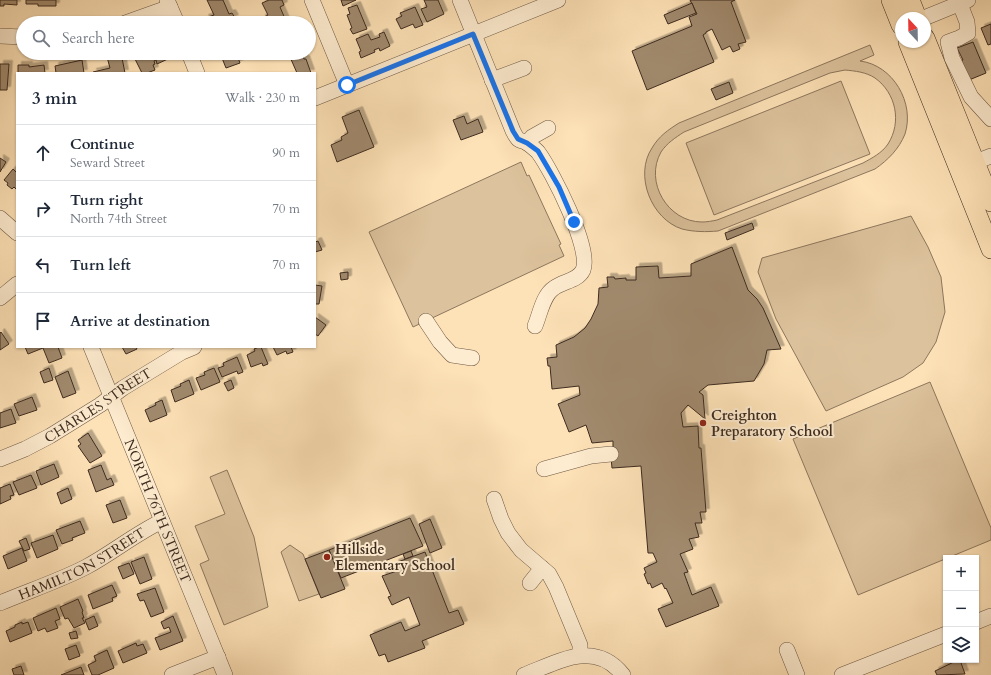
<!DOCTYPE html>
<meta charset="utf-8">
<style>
:root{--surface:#fff;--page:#f2f2f3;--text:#1f2937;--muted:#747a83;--line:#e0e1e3}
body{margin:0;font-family:Cardo,serif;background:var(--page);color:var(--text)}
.controls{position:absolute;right:12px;bottom:12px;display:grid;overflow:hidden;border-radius:0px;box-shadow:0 1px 3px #0004}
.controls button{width:36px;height:36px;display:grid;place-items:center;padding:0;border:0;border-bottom:1px solid var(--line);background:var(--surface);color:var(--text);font:20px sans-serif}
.compass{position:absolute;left:895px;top:12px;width:36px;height:36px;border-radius:50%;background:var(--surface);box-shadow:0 1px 3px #0004;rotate:338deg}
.stop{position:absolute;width:12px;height:12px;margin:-9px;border:3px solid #1a73e8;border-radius:50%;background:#fff}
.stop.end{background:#1a73e8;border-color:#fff;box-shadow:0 1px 4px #0008}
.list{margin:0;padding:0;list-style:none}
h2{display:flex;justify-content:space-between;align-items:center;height:52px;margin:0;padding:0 16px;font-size:17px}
h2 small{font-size:13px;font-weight:400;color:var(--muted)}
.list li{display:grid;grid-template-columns:26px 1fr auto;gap:12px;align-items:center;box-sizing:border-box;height:56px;padding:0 16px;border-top:1px solid var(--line)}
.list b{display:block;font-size:15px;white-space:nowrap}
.list p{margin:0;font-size:13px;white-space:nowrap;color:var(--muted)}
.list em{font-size:13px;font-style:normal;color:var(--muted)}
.icon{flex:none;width:22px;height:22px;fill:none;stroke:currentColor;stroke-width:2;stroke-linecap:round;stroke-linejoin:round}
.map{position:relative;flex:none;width:991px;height:675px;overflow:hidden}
.search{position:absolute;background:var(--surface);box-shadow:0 1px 3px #0004;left:16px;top:16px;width:300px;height:44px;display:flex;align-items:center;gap:10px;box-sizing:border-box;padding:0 14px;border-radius:22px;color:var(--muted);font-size:15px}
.panel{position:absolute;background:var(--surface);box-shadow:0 1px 3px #0004;left:16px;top:72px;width:300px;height:276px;border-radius:0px}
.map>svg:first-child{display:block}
</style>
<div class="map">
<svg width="991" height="675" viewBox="0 0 991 675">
<defs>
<filter id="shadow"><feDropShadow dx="3.5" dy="-3.5" stdDeviation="0" flood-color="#0004"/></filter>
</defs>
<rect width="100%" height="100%" fill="#fee2b7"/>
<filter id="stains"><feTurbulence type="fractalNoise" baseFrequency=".005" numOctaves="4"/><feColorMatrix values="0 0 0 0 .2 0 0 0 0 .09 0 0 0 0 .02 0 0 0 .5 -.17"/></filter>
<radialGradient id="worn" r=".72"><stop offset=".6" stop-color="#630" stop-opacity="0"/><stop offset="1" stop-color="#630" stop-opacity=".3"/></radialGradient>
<g fill="#ddc39d" stroke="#8d775e" fill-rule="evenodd">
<path d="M870,45L874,55L860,61C893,65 915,103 905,134C899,149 888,160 875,169L718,231C706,232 694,232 682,229C651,219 634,175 652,148C659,136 668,130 679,123ZM845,70C855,71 866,72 875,78C896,93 902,122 888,144C882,153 872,158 863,163L717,220C712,221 707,222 702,222C668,222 644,182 661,152C667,143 675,138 684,132L830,73Z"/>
<path d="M841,81L870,154L714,215L686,143Z"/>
<path d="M521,162L527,176L529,175L561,244L559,245L564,256L413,327L369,232Z"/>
<path d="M911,216L928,247L941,277L945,312L936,342L923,363L903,377L826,411L776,319L758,272L762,258Z"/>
<path d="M930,382L991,528V540L858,595L793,439Z"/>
<path d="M227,470L254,537L268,607L224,625L200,564L209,560L195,526L225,514L210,477Z"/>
<path d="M290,545L303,554L319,594L299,601L281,552Z"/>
</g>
<g fill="#a18a6e" stroke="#3d2b1f" filter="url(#shadow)">
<path d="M0,0H17V5L4,4V6H0Z"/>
<path d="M26,0H56V6H38V4H26Z"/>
<path d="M207,0H223L229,14L232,13L235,18L232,19L233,23H207L205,18L214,15Z"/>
<path d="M269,0H282L284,5L280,7L286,21L281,23H264L262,18L268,15L262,3Z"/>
<path d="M341,0H356L343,6Z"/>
<path d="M424,0H438L444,14L427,22L421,9L427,7Z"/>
<path d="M690,0H735L731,2L746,42L738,44L740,49L733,52L730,46L722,50L712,29L706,32V33L703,35L714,62L647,90L632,51L692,26L689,17L697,14Z"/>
<path d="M692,3L696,13L668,24L664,15Z"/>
<path d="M357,5L367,29L353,34L350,29L352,28L347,15L350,14L348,8Z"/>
<path d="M415,7L423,25L415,28L413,24L401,29L396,19L402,16L400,13Z"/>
<path d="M991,24V44L988,45L981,28Z"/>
<path d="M384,32L390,46L380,51L379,48L374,50L375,52L361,58L359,52L361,51L356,39L368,34L371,40L380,37L379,34Z"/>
<path d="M973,42L986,73L969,80L958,62L963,60L957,48Z"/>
<path d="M121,53L125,73H93V72L110,68L107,57Z"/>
<path d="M132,53H167L170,58L157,64L156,60L154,61L155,64L153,65L155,70L147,73H142Z"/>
<path d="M220,53H236L240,63L226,68Z"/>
<path d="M302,53L304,59H306L311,73H297L290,57Z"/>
<path d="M82,60L84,73H56L55,66Z"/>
<path d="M0,64H9L7,90H0Z"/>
<path d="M18,65H29V67L44,65L45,73H18Z"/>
<path d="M729,82L733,93L716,100L711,89Z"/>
<path d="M359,110L374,147L337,162L331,145L342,140L341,137L348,133L342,117Z"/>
<path d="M464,116L467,124L478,119L483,132L461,140L453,120Z"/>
<path d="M0,158L6,162L0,172Z"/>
<path d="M13,169L17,173V190L14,187L12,189L7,185L8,183L4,180Z"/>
<path d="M752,223L754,229L727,240L725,233Z"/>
<path d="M318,241L322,250L315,252V242Z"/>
<path d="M732,247L748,290L757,299L763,308L781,349L767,350L764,364L754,381L708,385L699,392L703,395L705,419L688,405L681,413L683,427L698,426L699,448H701L706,512H700L702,523H695L699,537L689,539L693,549L680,554L688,572L684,573L692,595L711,587L719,606L666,627L658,609L673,603L666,588L665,589L662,583L652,588L650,583L648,584L644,574L646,573L644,568L657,562L653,553H648L641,466L612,468L610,447H613V441L592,443L586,425L569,432L558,404L580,395L579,386L552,389L550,366H548L547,358L557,357L556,345L574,337L585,328L591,319L598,304L599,288L608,287L607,277H614L615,279L626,278V280H636V267L658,266L659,278L691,276V264Z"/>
<path d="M348,272V279L341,280L340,273Z"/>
<path d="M315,285L322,286L319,304H315Z"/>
<path d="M315,317L326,325L318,336L315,334Z"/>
<path d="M1,332L9,344L0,350V333Z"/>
<path d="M25,347H58L62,358L49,363L43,348L28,354Z"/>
<path d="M122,347H136L137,349L126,354Z"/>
<path d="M259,347H261L268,364L263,366L262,363L251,367L247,355L255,351L254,349Z"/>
<path d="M273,347H291L293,352L287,354L286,351L277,355Z"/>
<path d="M237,357L243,372L238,374L237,371L222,377L218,368L224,366L223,363Z"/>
<path d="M49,368L53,380L44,383L40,372Z"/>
<path d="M214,368L220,382L201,390L196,378L205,375L204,372Z"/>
<path d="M68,371L76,393L63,398L55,377Z"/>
<path d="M189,380L194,394L175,402L171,390L181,386L180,384Z"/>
<path d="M231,380L234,388L228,391L224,383Z"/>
<path d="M32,397L37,410L19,416L14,404Z"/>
<path d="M162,400L167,415L150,422L145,410L156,405L155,403Z"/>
<path d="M11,409L16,423L0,428V413Z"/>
<path d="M88,433L102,456L90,463L78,446L81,444L78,440Z"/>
<path d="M54,464L59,477L41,485L36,471Z"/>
<path d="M101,465L107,480L111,478L114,485L96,492L88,470Z"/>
<path d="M31,475L37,488L19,495L13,482Z"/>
<path d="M10,484L14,495L10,496L11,499L0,504V488Z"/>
<path d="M68,488L72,499L61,504L57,493Z"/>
<path d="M120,500L127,518L113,523L106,505Z"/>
<path d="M410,518L423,546L341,578L329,550Z"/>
<path d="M430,519L442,548L430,553L419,524Z"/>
<path d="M80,521L85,533L72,538L73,540L62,544L56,530Z"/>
<path d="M53,535L58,549L37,558L31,543Z"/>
<path d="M26,538L30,549L24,551L19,541Z"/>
<path d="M22,548L27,561L8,569L3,556Z"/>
<path d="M329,550L345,589L321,598L305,559Z"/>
<path d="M411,551L413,556L405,559L403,554Z"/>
<path d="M425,552L449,613L458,610L464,624L422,641L425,648L388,662L385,654L379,656L370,635L401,622L405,631L420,625L409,597L392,605L388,597L391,596L382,576L397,571L395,563Z"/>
<path d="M144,557L152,579L140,584L131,562Z"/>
<path d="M129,563L134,574L123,579L118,567Z"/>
<path d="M112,585L117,596L112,598L113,601L93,609L88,595Z"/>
<path d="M155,588L164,612L151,617L144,600L140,601L137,594Z"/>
<path d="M78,599L83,611L82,612L84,618H82L85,623L74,628L68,618L65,619L60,607Z"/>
<path d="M56,608L60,619L55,621L58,628L47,632L45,628L38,631L33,618Z"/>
<path d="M94,616L98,626L89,630L85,620Z"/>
<path d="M173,616L183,641L160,650L155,638L171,632L169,627L164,629L161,622Z"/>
<path d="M22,622V624L28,622L32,633L10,642L6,631L15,627V625Z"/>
<path d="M76,631L78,638L71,639L69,633Z"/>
<path d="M136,643L137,646L143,644L147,653L123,663L118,651Z"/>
<path d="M76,645L80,656L69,660L65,649Z"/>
<path d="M107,650L114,668L98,675H92L88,665L96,661L94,656Z"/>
<path d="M958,660H960L965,674L937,675L935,671Z"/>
<path d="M21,666L24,675H14L12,669Z"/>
<path d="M81,667L84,675H61Z"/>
</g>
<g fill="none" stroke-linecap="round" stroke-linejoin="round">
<defs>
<g id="minor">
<path d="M167,0L177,23"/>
<path d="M312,0L347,85"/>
<path d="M460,0L513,131C514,133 516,137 518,139C520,141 524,141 526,142C530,145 535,149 538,152C552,171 592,249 583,270C578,281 563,281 554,288C543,295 540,314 535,326"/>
<path d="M960,4L967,22L968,33L959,38L948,42L952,58L971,97L991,119"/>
<path d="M924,18L968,0"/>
<path d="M125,23L170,7"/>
<path d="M0,36L23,37"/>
<path d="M189,53L197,73"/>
<path d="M492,80L524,68"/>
<path d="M315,98L558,0"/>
<path d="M527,143L532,137L548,128"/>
<path d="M965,166L991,156"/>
<path d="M0,218L17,233"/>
<path d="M0,298L17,284"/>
<path d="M426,321L440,342L452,355L472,358"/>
<path id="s1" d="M91,347L225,675"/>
<path id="s2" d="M0,459L25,449L50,436L100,405L123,388L182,352L194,347"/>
<path d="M544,469L591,456L611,454"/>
<path d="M494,499L501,519L508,533L521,550L549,574L556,587L580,645V655"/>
<path d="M530,583L542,568"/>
<path id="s3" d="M0,603C28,591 59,581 86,567C112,553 135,534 162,521"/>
<path d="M976,622L991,616"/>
<path d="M787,650L797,675"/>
<path d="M172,675L218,657"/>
<path d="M524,675C558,662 595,639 623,675"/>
<path d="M842,675L946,634"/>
</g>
<g id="major">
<path d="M891,0L901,25"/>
<path d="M910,0L917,18"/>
<path d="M925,38L991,202"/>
<path d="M908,42L991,249"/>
</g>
</defs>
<use href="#minor" stroke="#6d5945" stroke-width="16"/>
<use href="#major" stroke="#3d2b1f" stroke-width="20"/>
<use href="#minor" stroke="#feecd0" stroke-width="15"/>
<use href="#major" stroke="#fee2b7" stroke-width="19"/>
</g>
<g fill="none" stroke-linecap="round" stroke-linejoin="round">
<path stroke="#1a73e8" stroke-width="5" d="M347,85L473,34L513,131L518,139L527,143L538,151L559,187L574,222"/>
</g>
<g fill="#8f2418" stroke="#feecd0" stroke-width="1.5">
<circle cx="703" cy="423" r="4"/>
<circle cx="327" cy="557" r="4"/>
</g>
<g text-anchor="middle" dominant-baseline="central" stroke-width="4" stroke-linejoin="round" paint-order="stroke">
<g font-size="14" fill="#3d2b1f" stroke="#feecd0">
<text stroke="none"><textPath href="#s2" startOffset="112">CHARLES STREET</textPath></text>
<text stroke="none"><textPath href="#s1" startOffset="177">NORTH 76TH STREET</textPath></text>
<text stroke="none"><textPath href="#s3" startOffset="91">HAMILTON STREET</textPath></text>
</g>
<g font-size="14" font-weight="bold" fill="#3d2b1f" stroke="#feecd0" text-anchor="start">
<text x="711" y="415">Creighton<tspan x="711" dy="16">Preparatory School</tspan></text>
<text x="335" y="549">Hillside<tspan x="335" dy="16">Elementary School</tspan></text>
</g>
</g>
<rect width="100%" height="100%" filter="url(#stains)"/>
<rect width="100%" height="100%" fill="url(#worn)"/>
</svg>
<div class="controls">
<button>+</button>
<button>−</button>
<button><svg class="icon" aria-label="layers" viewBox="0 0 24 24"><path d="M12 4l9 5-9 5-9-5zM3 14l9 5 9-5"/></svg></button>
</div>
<svg class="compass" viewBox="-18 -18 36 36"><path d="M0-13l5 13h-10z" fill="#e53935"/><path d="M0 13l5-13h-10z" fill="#747a83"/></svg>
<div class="stop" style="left:347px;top:85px"></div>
<div class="stop end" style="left:574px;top:222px"></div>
<div class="search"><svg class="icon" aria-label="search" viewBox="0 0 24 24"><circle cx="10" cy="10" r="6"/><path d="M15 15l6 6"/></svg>Search here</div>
<section class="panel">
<h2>3 min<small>Walk · 230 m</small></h2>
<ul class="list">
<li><svg class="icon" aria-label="ahead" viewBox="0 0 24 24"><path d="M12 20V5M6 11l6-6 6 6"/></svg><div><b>Continue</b><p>Seward Street</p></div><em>90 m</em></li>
<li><svg class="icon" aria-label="right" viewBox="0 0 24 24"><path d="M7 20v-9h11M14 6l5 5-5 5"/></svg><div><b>Turn right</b><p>North 74th Street</p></div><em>70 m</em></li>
<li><svg class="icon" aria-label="left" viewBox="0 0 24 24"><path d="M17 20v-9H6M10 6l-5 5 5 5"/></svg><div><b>Turn left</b></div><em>70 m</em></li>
<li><svg class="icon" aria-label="arrive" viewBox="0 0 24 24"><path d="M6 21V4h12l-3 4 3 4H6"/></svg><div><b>Arrive at destination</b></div></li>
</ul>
</section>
</div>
